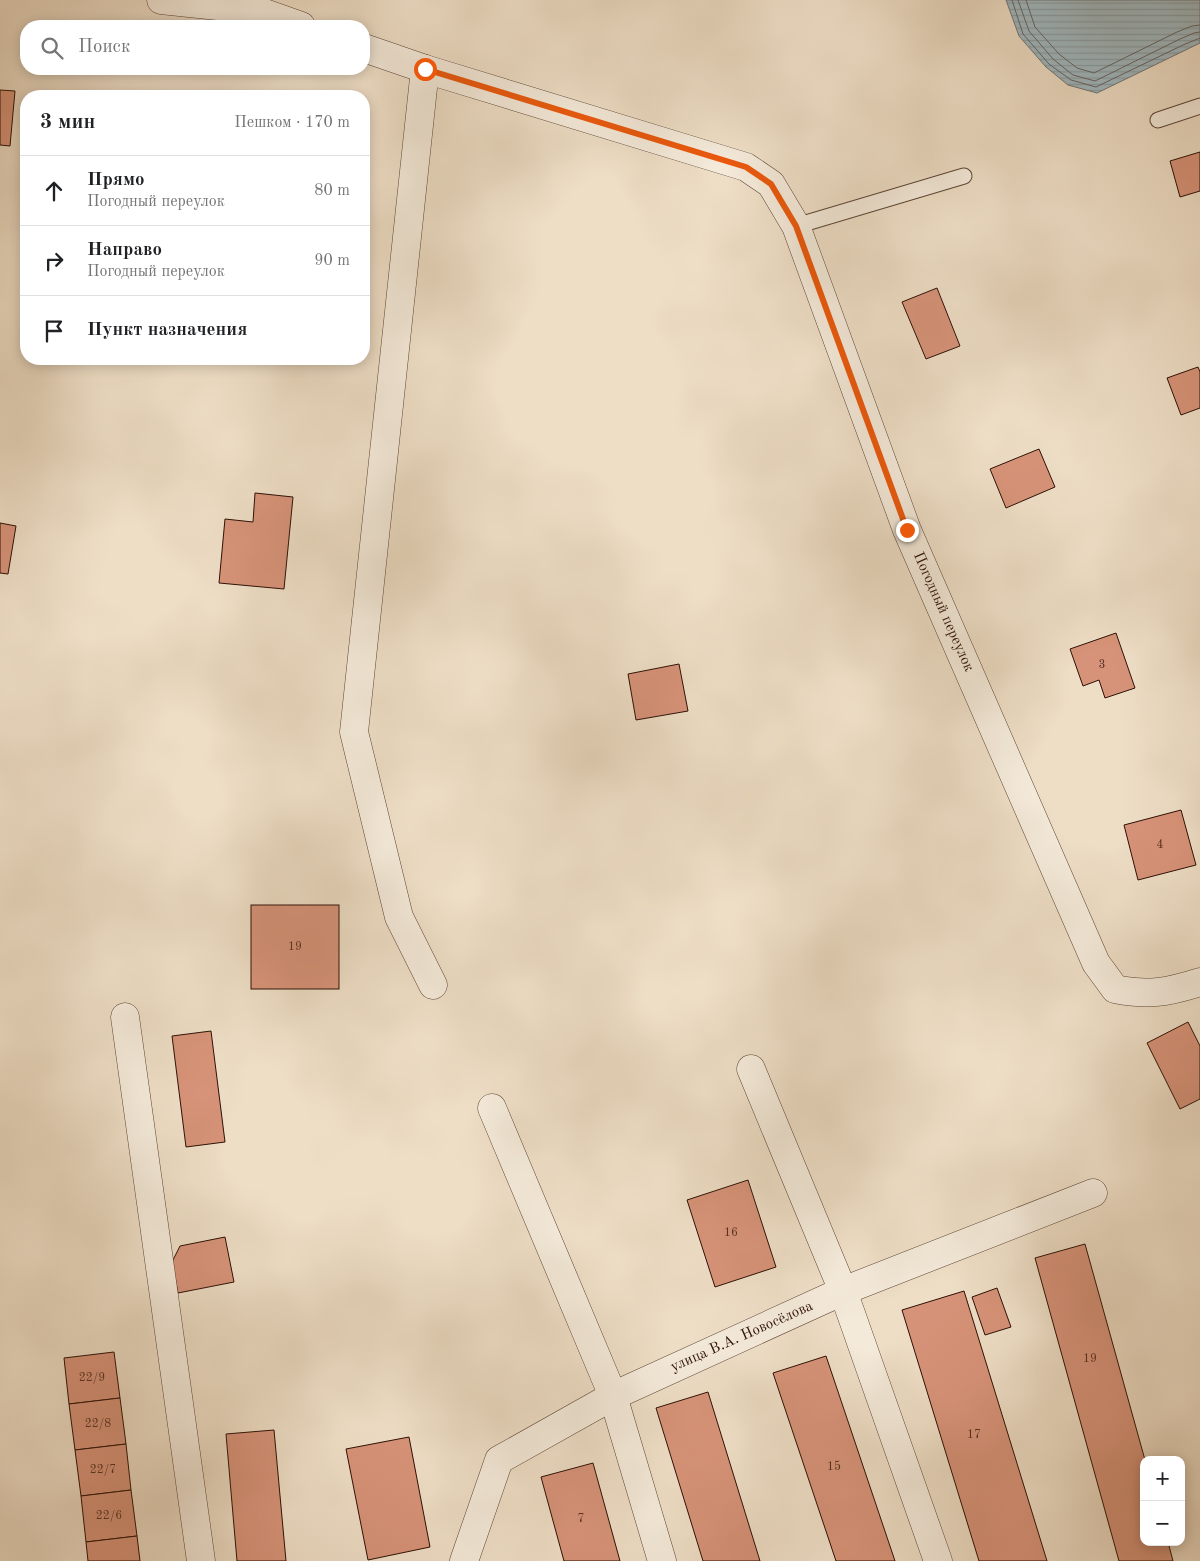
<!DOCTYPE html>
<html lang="ru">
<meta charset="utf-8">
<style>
:root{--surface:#fff;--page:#f6f6f6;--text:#202124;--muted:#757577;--line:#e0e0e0}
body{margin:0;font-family:"Old Standard TT",serif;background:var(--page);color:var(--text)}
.controls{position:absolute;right:15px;bottom:15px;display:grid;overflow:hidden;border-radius:10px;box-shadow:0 2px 12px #0003}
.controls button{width:45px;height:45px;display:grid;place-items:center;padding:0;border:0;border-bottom:1px solid var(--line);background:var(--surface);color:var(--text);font:25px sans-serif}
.stop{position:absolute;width:15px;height:15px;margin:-11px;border:4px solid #ea580c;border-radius:50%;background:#fff}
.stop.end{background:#ea580c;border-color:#fff;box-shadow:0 1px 5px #0008}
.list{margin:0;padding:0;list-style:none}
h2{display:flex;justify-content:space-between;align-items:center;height:65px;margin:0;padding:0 20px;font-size:21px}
h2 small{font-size:16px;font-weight:400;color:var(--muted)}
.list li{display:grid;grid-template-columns:32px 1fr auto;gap:15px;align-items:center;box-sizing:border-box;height:70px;padding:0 20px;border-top:1px solid var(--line)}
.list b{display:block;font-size:19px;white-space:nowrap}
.list p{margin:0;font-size:16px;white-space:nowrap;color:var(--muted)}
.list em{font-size:16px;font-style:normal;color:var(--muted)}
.icon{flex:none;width:28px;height:28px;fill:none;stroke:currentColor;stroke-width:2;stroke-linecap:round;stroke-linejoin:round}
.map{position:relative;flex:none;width:1200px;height:1561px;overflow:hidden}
.search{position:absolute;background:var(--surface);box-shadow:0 2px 12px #0003;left:20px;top:20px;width:350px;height:55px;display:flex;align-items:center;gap:12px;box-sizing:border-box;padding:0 18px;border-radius:20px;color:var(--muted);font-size:19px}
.panel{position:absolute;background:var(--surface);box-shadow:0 2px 12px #0003;left:20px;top:90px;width:350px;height:275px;border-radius:20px}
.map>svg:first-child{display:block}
</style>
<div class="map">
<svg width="1200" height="1561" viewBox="0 0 1200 1561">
<defs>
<pattern id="water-rules" width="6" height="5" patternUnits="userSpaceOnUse" patternTransform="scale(1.25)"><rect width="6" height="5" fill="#a0b9c1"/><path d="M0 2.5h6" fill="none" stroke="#8a9ea4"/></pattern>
</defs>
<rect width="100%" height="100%" fill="#eedec6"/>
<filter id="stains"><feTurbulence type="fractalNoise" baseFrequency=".004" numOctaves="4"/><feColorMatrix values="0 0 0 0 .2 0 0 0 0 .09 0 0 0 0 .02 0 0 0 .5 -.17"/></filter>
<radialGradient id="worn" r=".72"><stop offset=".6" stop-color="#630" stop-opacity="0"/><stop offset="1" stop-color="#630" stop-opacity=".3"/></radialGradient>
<path fill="url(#water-rules)" stroke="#727576" d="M1006,0H1200V43L1097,93L1068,85L1046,67L1019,36Z"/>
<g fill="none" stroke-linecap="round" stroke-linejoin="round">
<g stroke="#666463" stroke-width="1">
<path d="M1012,0L1023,34L1049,64L1071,80L1096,87L1183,45L1200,38"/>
<path d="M1018,0L1029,31L1053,59L1073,75L1095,81L1180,39L1194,33L1200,32"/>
<path d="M1026,0L1035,27L1059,54L1077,68L1094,73L1177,32L1192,26L1200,25"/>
</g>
</g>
<g fill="#d79379" stroke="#2c1005">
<path d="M0,90L15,91L10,146L0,145Z"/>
<path d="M1200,152V191L1180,197L1170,161Z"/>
<path d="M937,288L960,346L926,359L902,302Z"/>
<path d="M1198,367L1200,372V408L1181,415L1167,378Z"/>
<path d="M1039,449L1055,487L1006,508L990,469Z"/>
<path d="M255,493L293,497L284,589L219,583L225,519L253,522Z"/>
<path d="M0,523L16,526L8,574L0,573Z"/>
<path d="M1116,633L1135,688L1105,698L1099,680L1083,686L1070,649Z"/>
<path d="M679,664L688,711L636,720L628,674Z"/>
<path d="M1181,810L1196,865L1138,880L1124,825Z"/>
<rect x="251" y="905" width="88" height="84"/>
<path d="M1188,1022L1200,1046V1099L1180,1109L1147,1043Z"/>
<path d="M211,1031L225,1142L186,1147L172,1036Z"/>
<path d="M748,1180L776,1267L715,1287L687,1200Z"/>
<path d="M225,1237L234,1282L178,1293L172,1262L180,1246Z"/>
<path d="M1085,1244L1145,1460L1144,1542H1168L1173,1561H1119L1035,1258Z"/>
<path d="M997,1288L1011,1327L985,1335L972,1297Z"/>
<path d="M964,1291L1047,1561H979L902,1310Z"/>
<path d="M114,1352L120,1398L69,1404L64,1358Z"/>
<path d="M826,1356L895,1561H836L773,1373Z"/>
<path d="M708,1392L760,1561H703L656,1408Z"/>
<path d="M120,1398L126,1444L75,1450L69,1404Z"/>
<path d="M274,1430L286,1561H237L226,1434Z"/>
<path d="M409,1437L430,1547L368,1560L346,1449Z"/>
<path d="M126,1444L131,1490L81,1496L75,1450Z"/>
<path d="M593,1463L620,1561H564L541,1477Z"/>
<path d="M131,1490L137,1536L86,1542L81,1496Z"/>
<path d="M137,1536L140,1561H88L86,1542Z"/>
</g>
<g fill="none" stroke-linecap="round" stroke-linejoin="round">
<defs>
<g id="service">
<path d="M1158,120L1200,106"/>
<path d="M796,226L964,176"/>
</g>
<g id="minor">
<path d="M161,0L256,10L301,26"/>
<path d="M364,48L425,69L746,167L771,184L796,226L907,530L1096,963L1115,989C1149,996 1168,992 1200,982"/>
<path d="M425,69L354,732L399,917L433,985"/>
<path d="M125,1017L201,1561"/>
<path d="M751,1069L843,1291L938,1561"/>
<path d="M492,1108L613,1396L662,1561"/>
<path d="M464,1561L499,1460L613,1396L843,1291L1093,1193"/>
</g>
</defs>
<use href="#service" stroke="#5c4435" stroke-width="17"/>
<use href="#minor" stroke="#5c4435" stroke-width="29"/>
<use href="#service" stroke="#f4eada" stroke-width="15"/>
<use href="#minor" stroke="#f4eada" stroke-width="28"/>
</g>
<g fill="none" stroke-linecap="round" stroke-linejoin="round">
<path stroke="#ea580c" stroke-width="6" d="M425,69L746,167L771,184L796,226L907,530"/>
</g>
<g text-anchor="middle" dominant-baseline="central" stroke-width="4" stroke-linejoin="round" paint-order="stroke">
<g font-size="12" fill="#573122">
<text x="1102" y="665">3</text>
<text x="1160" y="845">4</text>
<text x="295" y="947">19</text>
<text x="731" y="1233">16</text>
<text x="1090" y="1359">19</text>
<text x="92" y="1378">22/9</text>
<text x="98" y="1424">22/8</text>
<text x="974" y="1435">17</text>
<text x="834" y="1467">15</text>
<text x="103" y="1470">22/7</text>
<text x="109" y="1516">22/6</text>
<text x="581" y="1519">7</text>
</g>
<g font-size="15" fill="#2c1005" stroke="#f4eada">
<text transform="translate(943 612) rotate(66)">Погодный переулок</text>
<text transform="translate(742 1337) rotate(-24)">улица В.А. Новосёлова</text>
</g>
</g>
<rect width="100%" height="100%" filter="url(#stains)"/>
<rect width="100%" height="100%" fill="url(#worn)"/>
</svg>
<div class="controls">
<button>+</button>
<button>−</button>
</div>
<div class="stop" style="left:425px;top:69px"></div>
<div class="stop end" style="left:907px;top:530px"></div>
<div class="search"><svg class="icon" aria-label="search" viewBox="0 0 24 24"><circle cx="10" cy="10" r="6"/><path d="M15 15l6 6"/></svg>Поиск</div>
<section class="panel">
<h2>3 мин<small>Пешком · 170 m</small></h2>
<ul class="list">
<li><svg class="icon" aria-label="ahead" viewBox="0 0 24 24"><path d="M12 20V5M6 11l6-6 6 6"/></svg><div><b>Прямо</b><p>Погодный переулок</p></div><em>80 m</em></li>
<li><svg class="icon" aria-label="right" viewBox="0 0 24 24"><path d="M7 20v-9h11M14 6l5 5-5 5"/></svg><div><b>Направо</b><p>Погодный переулок</p></div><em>90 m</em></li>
<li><svg class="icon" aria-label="arrive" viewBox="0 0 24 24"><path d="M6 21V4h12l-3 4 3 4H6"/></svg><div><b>Пункт назначения</b></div></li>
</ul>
</section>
</div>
